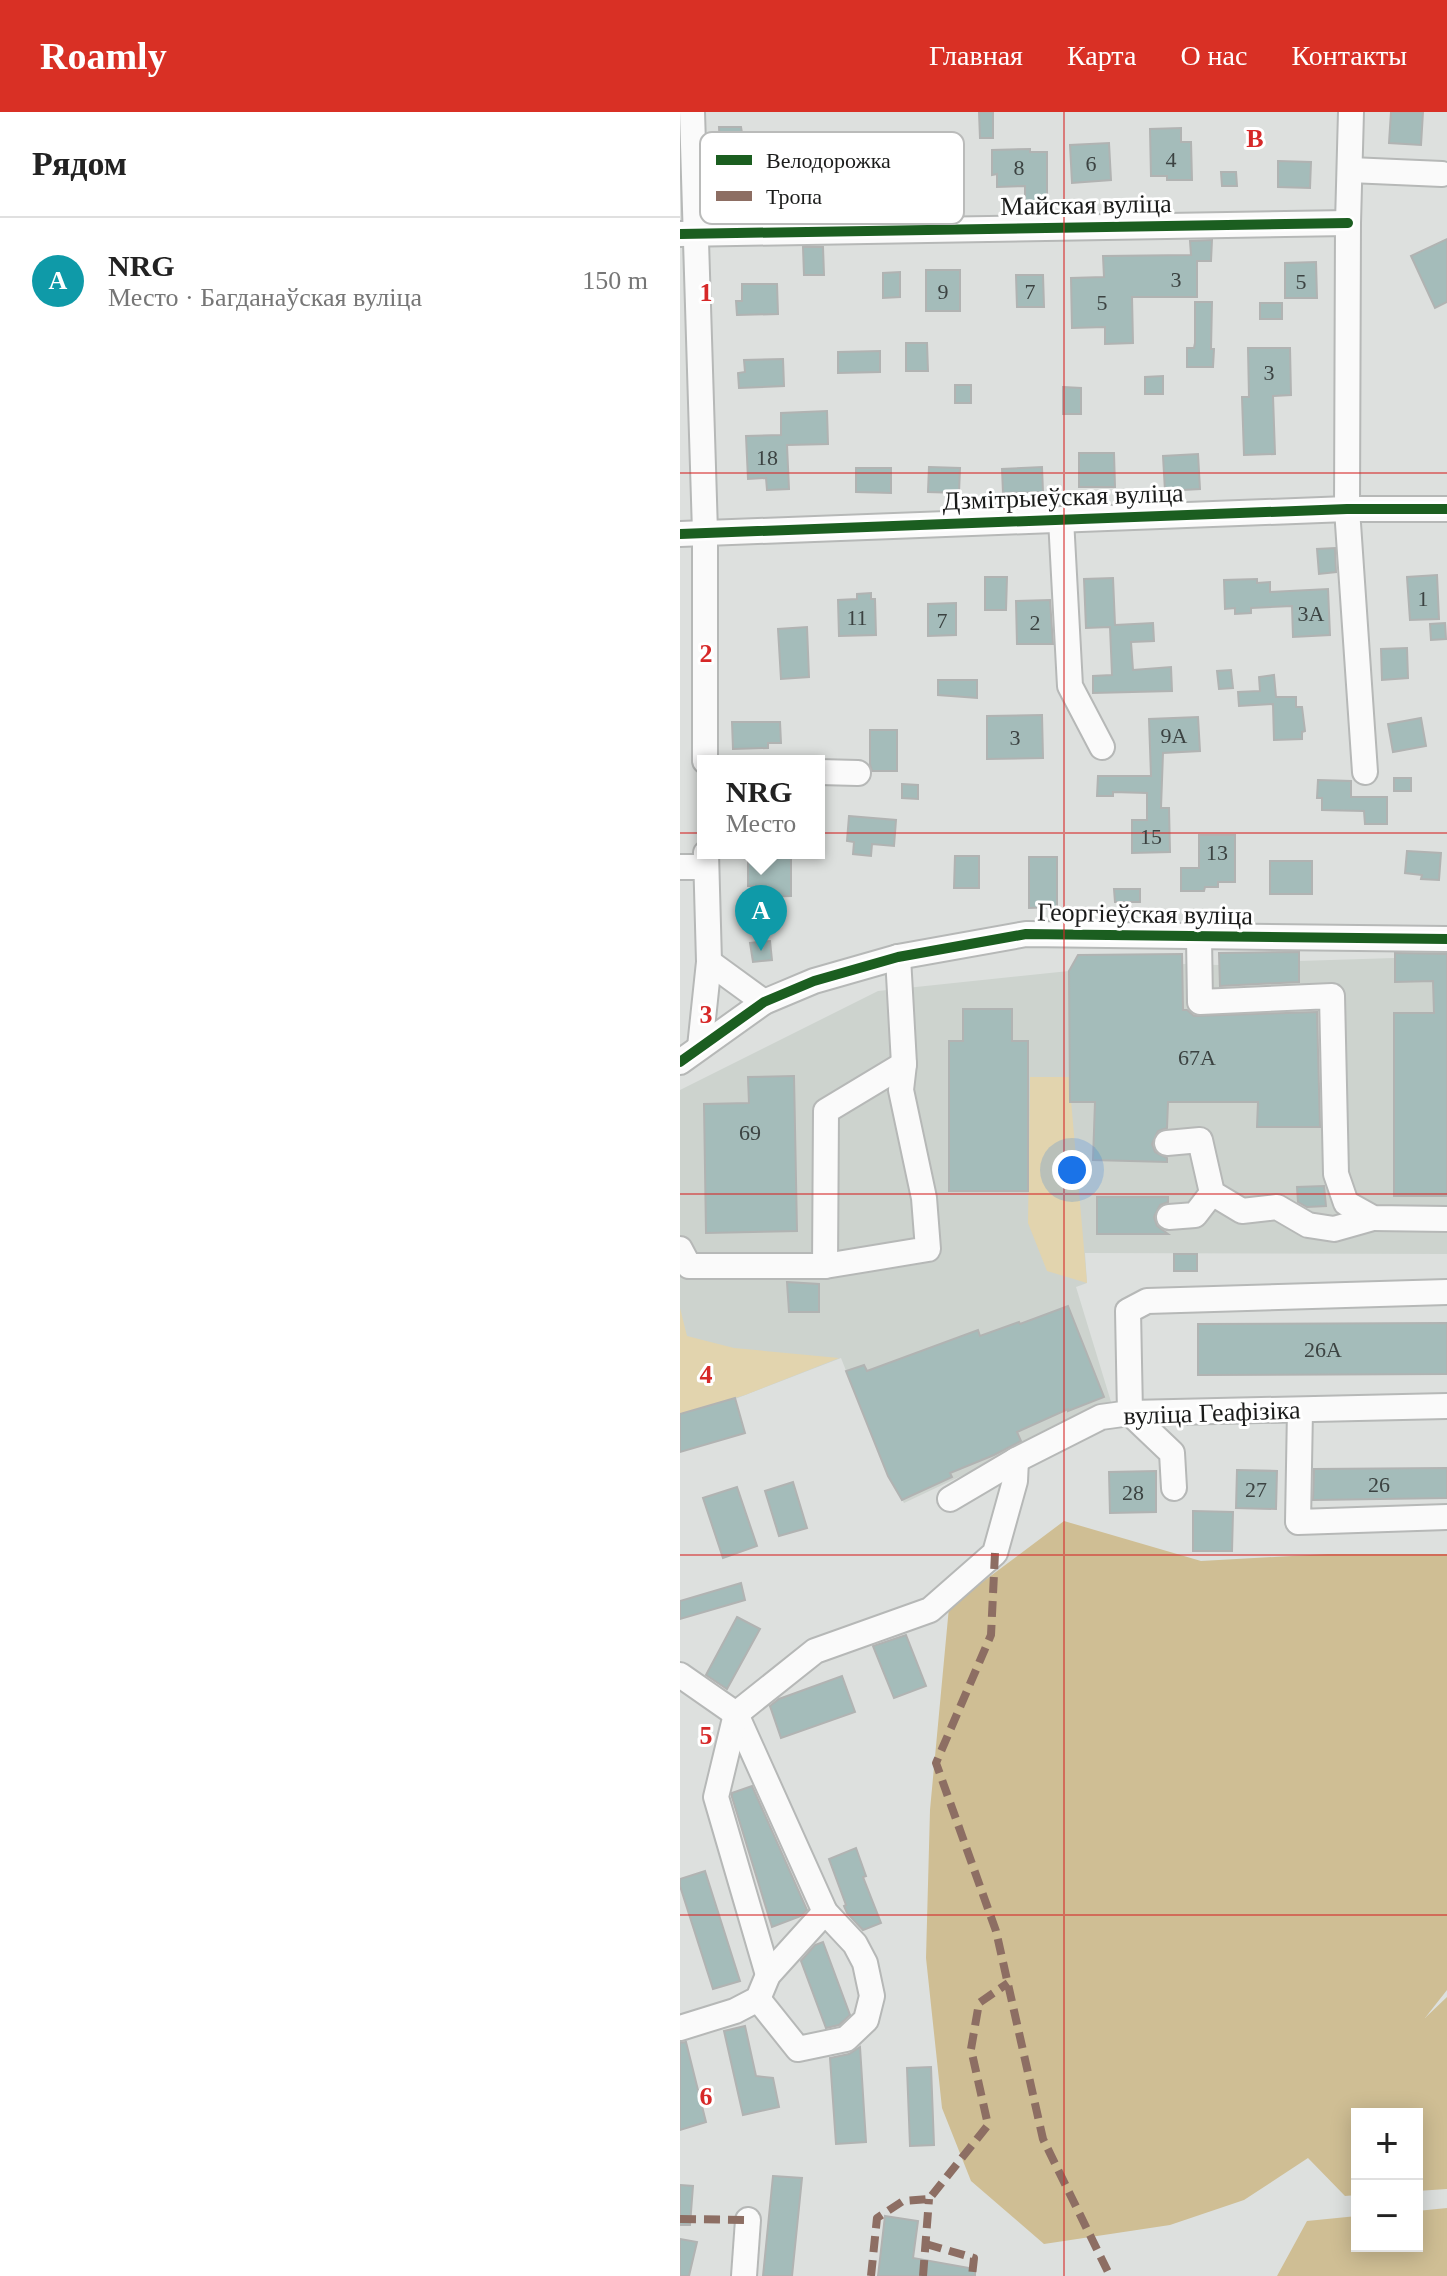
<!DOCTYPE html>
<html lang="ru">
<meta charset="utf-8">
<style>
:root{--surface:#fff;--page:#f2f2f2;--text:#222;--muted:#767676;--line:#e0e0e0;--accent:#d93025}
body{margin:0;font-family:"Times New Roman",serif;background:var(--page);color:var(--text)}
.controls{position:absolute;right:24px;bottom:24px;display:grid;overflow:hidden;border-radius:0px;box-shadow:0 4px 20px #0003}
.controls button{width:72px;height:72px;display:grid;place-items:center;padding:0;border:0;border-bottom:2px solid var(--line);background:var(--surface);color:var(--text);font:40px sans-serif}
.you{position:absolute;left:392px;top:1058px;width:28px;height:28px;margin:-20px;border:6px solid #fff;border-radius:50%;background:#1a73e8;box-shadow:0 0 0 12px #1a73e833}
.badge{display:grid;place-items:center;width:52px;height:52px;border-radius:50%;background:var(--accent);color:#fff;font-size:26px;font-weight:700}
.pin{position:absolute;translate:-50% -66px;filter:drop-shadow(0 2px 4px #0008)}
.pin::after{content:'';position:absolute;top:42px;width:28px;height:24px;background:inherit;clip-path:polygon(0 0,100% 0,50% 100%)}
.popup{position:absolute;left:17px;top:643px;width:128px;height:104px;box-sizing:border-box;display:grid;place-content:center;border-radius:0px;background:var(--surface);filter:drop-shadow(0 2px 6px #0005);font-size:26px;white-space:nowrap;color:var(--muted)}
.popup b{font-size:30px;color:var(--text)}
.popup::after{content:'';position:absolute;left:50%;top:100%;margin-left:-16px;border:16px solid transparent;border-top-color:var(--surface)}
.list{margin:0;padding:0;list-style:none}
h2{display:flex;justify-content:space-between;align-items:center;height:104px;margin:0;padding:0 32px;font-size:34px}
h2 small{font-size:26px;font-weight:400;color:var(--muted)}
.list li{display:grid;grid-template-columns:52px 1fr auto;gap:24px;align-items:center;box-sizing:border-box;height:128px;padding:0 32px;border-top:2px solid var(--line)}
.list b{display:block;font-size:30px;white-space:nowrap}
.list p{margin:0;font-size:26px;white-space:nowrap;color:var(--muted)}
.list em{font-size:26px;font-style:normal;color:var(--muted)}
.map{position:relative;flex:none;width:767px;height:2164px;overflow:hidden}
header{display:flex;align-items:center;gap:48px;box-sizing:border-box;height:112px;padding:0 40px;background:var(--accent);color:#fff}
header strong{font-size:38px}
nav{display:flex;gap:44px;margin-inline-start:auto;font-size:28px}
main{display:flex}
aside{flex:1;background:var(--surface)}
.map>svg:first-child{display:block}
</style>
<header>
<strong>Roamly</strong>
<nav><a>Главная</a><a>Карта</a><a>О нас</a><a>Контакты</a></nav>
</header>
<main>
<aside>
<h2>Рядом<small></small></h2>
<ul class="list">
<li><span class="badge" style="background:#0f9aa8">A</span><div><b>NRG</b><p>Место · Багданаўская вуліца</p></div><em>150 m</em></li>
</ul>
</aside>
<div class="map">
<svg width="767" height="2164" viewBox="0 0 767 2164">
<rect width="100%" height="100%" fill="#dde0de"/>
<path fill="#cdd3ce" d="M767,836V1142L405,1141L407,1171L396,1175L432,1293L224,1391L208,1364L161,1246L55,1287L0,1302V978L198,879L389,859L398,843L502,842L503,852L539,853V841L619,839V849L714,846L715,837Z"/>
<g fill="#e2d4ae">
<path d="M350,965H389L407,1171L367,1159L348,1111Z"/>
<path d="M0,1196L7,1224L54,1236L159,1246L65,1283L0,1302Z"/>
</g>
<g fill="#cfbe94">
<path d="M384,1409L521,1449L648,1442H767V1878L745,1906L767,1885V2077L737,2079V2002H677V2083L665,2084L628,2046L564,2088L490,2113L364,2132L291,2069L262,1996L246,1846L250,1698L269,1495Z"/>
<path d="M767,2096V2164H597L627,2109L677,2104V2134H737V2099Z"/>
</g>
<g fill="#a4bcba" stroke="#b1b3b2" stroke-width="2">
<path d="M299,0H313V26H300Z"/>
<path d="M711,0H743L741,33L709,31Z"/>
<path d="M39,15H61L62,21H67V33L40,34Z"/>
<path d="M501,16V30H511L512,68H487V64H471L470,17Z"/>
<path d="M429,31L431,68L392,71L390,33Z"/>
<path d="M350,37V40H367V91H345V74L317,75V62L312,63V38Z"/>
<path d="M278,42L280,79L242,81L240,44Z"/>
<path d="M136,44V101H118V81L101,82V74L87,75L86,45Z"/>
<path d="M598,49L631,50L630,76L598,75Z"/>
<path d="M210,52L211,81L175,83L174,55Z"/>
<path d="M541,60H556L557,74H542Z"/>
<path d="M767,127V190L755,196L731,144Z"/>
<path d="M532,128L531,149H517V185H452L453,231L425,232V215L392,216L391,166L424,165L423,144L511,143L510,129Z"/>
<path d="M123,135H143L144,163H124Z"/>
<path d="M636,150L637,186H605V151Z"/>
<rect x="246" y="158" width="34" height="41"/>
<path d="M220,160V185L203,186V161Z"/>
<path d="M336,163H363L364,195H337Z"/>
<path d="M62,172H97L98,202L57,203L56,189H62Z"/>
<path d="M515,190H532L531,237H534L533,255H507V236H514L515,231Z"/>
<rect x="580" y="191" width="22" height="16"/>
<path d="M226,231H247L248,259H226Z"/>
<path d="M568,236H610L611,283L593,284L595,342L564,343L562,285H569Z"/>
<path d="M200,239V260L158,261V240Z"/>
<path d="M103,247L104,274L59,276L58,261L65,260L64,248Z"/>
<path d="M483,264V282H465V265Z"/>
<rect x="275" y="273" width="16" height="18"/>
<path d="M383,275L401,276V302H383Z"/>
<path d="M147,299L148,332L107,333L109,377L87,378L86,366L68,367L66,324L101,323V301Z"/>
<path d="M399,341H434L435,375H399Z"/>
<path d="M518,342L520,377L485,379L483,344Z"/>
<path d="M249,355L280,356L279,381L248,380Z"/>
<path d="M362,355L363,380L323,381L322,357Z"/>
<path d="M176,356H211V381L176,380Z"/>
<path d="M655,436L656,460L639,462L637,437Z"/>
<path d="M757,463L759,507L730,508L727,465Z"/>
<path d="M305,465H327L326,498H305Z"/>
<path d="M433,466L435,513L473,511L474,529L451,530L453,558L491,555L492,579L413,581V564L432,563L430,515L406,516L404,467Z"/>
<path d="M577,467V471L590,470V480L648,477L650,523L613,525L612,494L571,496V501L555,502V496L545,497L544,468Z"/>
<path d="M191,481V487H195L196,523L159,524L158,488L177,487V482Z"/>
<path d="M370,488L373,532H337L336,489Z"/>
<path d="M276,491V523L248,524V492Z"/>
<path d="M765,511L766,527L751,528L750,512Z"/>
<path d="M127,515L129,565L101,567L98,517Z"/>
<path d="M727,536L728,566L702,568L701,537Z"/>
<path d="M551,558L553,576L539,577L537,559Z"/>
<path d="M594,563L596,585H616V595H622L625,619L622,620V627L594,628L593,592L559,594L558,580L580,579L579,565Z"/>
<path d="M258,568H297V586L258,583Z"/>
<path d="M362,603L363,646L307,647V604Z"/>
<path d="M518,605L520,639L483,641L481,696H489L490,740L452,741V708H467V681L433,680V684H417L418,664H471L469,607Z"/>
<path d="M741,606L746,634L713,640L708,612Z"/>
<path d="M52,610H100L101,631H88V636L53,637Z"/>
<path d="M190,618H217V659H192L190,652Z"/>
<rect x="714" y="666" width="17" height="13"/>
<path d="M638,668L671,669V685H707V712H685L684,699L642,698V686H637Z"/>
<path d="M222,672L238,673V687L222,686Z"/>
<path d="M169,704L216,708L214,734L192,732L191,744L173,742L174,730L167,729Z"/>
<path d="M519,723H555V770H538V775H525L524,779H501V756H519Z"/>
<path d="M727,739L761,741L759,768L741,767L742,763L725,761Z"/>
<path d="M111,741V784L76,785V774H68V750H73V742Z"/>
<path d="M275,744H299V776H274Z"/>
<path d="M349,745H377V795L349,796Z"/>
<rect x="590" y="749" width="42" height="33"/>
<path d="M434,777H460V790H435Z"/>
<path d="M90,829L92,848L73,850L70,831Z"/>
<path d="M619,840V870L540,874L539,841Z"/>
<path d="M715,841L767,842V1084H714V901H754L753,869L715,870Z"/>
<path d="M502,842L503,898H507L514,904L637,900L640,1015H577L578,990H488L487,1016L478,1019L472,1032L475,1040L487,1046V1050L413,1048L415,990H390L389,859L398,843Z"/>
<path d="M283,897H332V929H348V1079H269V929H283Z"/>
<path d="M114,964L117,1119L26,1121L24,992L69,991L68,965Z"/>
<path d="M644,1074L646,1094L627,1095L618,1090L617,1075Z"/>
<path d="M417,1085H488V1090L480,1093L474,1105L477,1114L488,1122H417Z"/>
<rect x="494" y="1142" width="23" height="17"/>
<path d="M107,1170L139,1172V1200H109Z"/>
<path d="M388,1194L424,1285L388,1299V1297L337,1320L341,1329L314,1343L270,1361L272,1365L222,1388L208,1364L166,1259L184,1253L187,1259L298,1218L300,1224L339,1210L340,1212Z"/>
<path d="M767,1211V1262L518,1263V1212Z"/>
<path d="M55,1286L65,1321L0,1340V1302Z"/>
<path d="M767,1356V1386L633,1388L634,1357Z"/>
<path d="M557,1358L597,1359L596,1397L556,1396Z"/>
<path d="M476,1359V1400L430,1401L429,1360Z"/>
<path d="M113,1370L127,1416L99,1424L85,1379Z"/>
<path d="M57,1375L77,1434L43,1446L23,1386Z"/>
<path d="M513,1399L553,1400L552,1439H513Z"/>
<path d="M61,1471L65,1488L0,1507V1489Z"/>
<path d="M57,1505L80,1517L47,1577L26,1563Z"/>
<path d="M226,1523L246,1574L214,1586L193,1534Z"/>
<path d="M162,1564L175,1600L101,1626L90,1594L99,1587Z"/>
<path d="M72,1674L127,1798L121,1804L92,1815L52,1685V1681Z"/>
<path d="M176,1736L186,1764L183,1765L201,1811L183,1818L167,1801L164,1794L166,1793L149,1747Z"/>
<path d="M25,1759L60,1869L33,1877L0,1774V1767Z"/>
<path d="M143,1830L170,1903L159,1913L146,1916L121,1849L135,1833Z"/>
<path d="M65,1914L76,1964L93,1966L99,1995L63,2003L44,1919Z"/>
<path d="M6,1930L26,2010L0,2018V1931Z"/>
<path d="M180,1935L186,2030L156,2032L150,1946L169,1942Z"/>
<path d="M251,1955L254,2033L230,2034L227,1956Z"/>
<path d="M93,2064L122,2066L112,2164H83Z"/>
<path d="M0,2073L13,2074L10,2113H0Z"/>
<path d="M205,2104L238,2109L233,2146L295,2157V2164H198Z"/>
<path d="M0,2127L17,2130L9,2164H0Z"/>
</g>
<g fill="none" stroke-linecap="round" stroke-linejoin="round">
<defs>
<g id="minor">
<path d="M12,0L25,420V649"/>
<path d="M671,0L668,111L667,397L685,660"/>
<path d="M670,58L762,62"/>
<path d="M0,122L668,111"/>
<path d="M381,407L390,574L422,635"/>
<path d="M0,422L667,397H767"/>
<path d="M139,660L178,661"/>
<path d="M0,755H26"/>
<path d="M519,825L520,890L652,884L656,1062L666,1091L693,1106L767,1107"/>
<path d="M29,850L84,890"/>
<path d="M20,935L29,850L26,741"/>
<path d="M0,950L84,890L134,869L218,845L346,822L767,827"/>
<path d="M487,1031L520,1028L532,1081L562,1099L597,1095L628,1113L654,1117L693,1106"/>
<path d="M489,1105L515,1103L532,1081"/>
<path d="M0,1137L9,1154H145L248,1137L244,1086L221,978L224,952L218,845"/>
<path d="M145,1154L146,999L224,952"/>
<path d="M620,1298L618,1410L767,1405"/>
<path d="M494,1376L492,1341L450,1301L448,1199L467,1189L767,1180"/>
<path d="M270,1387L336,1348L421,1305L450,1301L767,1294"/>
<path d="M0,1563L56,1602L145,1800L175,1832L185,1851L192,1884L186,1908L166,1927L118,1937L78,1887"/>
<path d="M88,1863L36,1685L56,1602L135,1539L250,1498L315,1441L335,1369L336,1348"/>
<path d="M0,1916L55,1899L78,1887L88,1863L145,1800"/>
<path d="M64,2164L68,2108"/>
</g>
</defs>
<use href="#minor" stroke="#b6b8b7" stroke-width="28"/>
<use href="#minor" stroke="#fafafa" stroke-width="24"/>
<g stroke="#8d6e63" stroke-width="8" stroke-dasharray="16 8" stroke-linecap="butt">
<path d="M315,1441L311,1523L256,1651L316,1819L363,2027L430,2164"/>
<path d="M0,2107L68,2108"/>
<path d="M246,2132L294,2146L292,2164"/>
<path d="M191,2164L197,2106L223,2089L249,2087L308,2013L291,1937L299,1891L328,1871"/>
<path d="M243,2164L249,2087"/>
</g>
<defs>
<g id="cycleway">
<path d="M0,122L668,111"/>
<path d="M0,422L667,397H767"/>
<path d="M0,950L84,890L134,869L218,845L346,822L767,827"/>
</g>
</defs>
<use href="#cycleway" stroke="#fff" stroke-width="15"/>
<use href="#cycleway" stroke="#1b5e20" stroke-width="10"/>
</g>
<path fill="none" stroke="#d62828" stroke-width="2" stroke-opacity="0.55" d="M384,0V2164M0,361H767M0,721H767M0,1082H767M0,1443H767M0,1803H767"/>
<g text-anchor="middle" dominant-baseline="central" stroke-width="6" stroke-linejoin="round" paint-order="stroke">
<g font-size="22" fill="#3c4342">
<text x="491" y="47">4</text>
<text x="411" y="51">6</text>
<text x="339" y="55">8</text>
<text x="496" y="167">3</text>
<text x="621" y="169">5</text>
<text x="263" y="179">9</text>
<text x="350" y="179">7</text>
<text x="422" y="190">5</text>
<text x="589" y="260">3</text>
<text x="87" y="345">18</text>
<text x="743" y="486">1</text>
<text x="631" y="501">3А</text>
<text x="177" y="505">11</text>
<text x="262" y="508">7</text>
<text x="355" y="510">2</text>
<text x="494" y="623">9А</text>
<text x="335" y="625">3</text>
<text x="471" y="724">15</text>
<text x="537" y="740">13</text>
<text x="517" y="945">67А</text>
<text x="70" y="1020">69</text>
<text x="643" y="1237">26А</text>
<text x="699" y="1372">26</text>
<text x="576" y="1377">27</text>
<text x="453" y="1380">28</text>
</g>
<g font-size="26" fill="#1a1b1a" stroke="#fff">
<text transform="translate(406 93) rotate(-1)">Майская вуліца</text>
<text transform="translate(383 385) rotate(-2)">Дзмітрыеўская вуліца</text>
<text transform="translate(465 802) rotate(1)">Георгіеўская вуліца</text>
<text transform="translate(532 1301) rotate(-2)">вуліца Геафізіка</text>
</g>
</g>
<rect x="20" y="20" width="264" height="92" rx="12" fill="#fff" stroke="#babbba" stroke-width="2"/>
<rect x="36" y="43" width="36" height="10" fill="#1b5e20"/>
<rect x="36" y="79" width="36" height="10" fill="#8d6e63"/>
<g font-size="22" fill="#1a1b1a">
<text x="86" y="56">Велодорожка</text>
<text x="86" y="92">Тропа</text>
</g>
<g font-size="26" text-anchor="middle" font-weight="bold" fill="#d62828" stroke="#fff" stroke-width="6" stroke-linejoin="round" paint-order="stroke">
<text x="575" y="35">B</text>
<text x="26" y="189">1</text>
<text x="26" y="550">2</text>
<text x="26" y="911">3</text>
<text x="26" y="1271">4</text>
<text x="26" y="1632">5</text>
<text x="26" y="1993">6</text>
</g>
</svg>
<div class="controls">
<button>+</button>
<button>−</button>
</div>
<div class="you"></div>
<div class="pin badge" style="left:81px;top:839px;background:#0f9aa8">A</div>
<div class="popup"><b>NRG</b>Место</div>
</div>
</main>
